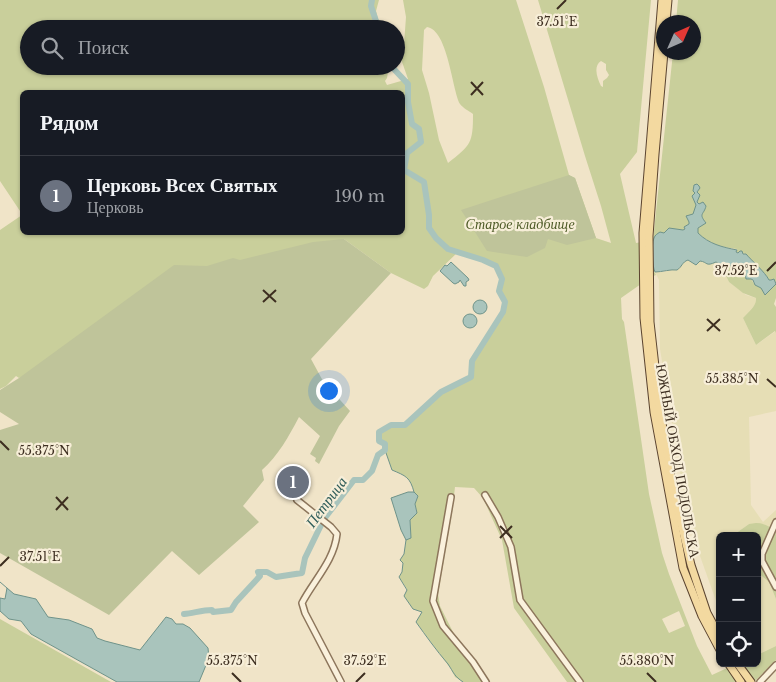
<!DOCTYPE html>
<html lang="ru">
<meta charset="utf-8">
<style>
:root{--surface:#171b24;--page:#20242c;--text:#f1f3f6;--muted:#9ea1a6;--line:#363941;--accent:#2563eb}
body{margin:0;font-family:"Libre Baskerville",serif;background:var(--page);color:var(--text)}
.controls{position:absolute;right:15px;bottom:15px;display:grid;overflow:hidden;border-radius:8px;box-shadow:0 1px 4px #0004}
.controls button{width:45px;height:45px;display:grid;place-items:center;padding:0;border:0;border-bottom:1px solid var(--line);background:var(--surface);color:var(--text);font:25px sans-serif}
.compass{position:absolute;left:656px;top:15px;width:45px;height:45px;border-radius:50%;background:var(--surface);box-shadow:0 1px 4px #0004;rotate:45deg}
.you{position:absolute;left:328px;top:390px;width:18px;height:18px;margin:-12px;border:4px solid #fff;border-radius:50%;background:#1a73e8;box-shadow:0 0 0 8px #1a73e833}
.badge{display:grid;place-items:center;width:32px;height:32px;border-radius:50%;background:var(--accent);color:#fff;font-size:16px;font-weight:700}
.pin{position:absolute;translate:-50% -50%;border:2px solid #fff;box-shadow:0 1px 5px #0006}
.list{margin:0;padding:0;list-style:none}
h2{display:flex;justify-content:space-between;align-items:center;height:65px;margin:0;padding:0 20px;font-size:21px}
h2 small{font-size:16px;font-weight:400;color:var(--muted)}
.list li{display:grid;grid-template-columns:32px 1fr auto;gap:15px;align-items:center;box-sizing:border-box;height:80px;padding:0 20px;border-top:1px solid var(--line)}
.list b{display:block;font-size:19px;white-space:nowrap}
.list p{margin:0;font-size:16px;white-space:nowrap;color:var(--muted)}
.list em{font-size:16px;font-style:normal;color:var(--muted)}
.icon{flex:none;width:28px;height:28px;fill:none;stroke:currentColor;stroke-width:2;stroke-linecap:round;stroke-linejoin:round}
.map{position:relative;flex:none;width:776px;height:682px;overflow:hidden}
.search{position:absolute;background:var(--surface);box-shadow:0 1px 4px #0004;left:20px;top:20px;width:385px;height:55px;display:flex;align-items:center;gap:12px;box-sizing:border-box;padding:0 18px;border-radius:28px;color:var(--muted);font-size:19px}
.panel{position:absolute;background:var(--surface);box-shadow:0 1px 4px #0004;left:20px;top:90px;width:385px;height:145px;border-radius:8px}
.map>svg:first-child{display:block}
</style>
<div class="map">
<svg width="776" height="682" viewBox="0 0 776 682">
<rect width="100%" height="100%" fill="#f0e4c8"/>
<g fill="#e6deb5">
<path d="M688,260L694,264L700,261L711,264L716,262L718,263L721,266L729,282L746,295L756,298L757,301L755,305L743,318L756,345L776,331V411L749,417L751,505L763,522L776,510V532L772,528L749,524L732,536H720V547L717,553L720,560V612L695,542L684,496L660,349L659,280L655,272H663L679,268L681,264Z"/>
<path d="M757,572L769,582L776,599V646L757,655Z"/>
</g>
<g fill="#c9cf9b" fill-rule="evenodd">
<path d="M0,0H379L376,11L378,19L393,29H29V66H389L387,78L385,81L387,85L408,79L401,59L404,44L406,17L403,0H516L544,87L569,175L575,178L596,238L611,243L601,206L585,156L538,0H651L637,152L620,174L636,243L653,240L673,53L694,52V22H676L678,0H776V298L774,304L776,307V333L775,331L756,345L743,318C748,312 757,306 756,298L743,293L729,282L721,266C733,265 736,271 745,274L746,278L751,279L755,285L761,288L771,280H769C765,272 752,262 746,254L736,252L737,249C722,247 709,244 698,233V228L702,225V213L705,209L697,202L698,189L694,185L693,191L695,193C696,199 698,208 694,213C692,216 689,217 687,218L690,222L683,231C677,228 669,229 664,233L653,269L656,275L651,277L621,298L622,319L624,322L649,494L662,553L669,574L697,646L712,675L738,663H757V655L776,646V660L754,682H567L514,608L502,540L483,498L474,488L455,487L452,513L438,594L440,606L458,642L469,657L471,655L489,682H463L455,677L451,669L433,645L416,622L422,612L413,609L404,596L407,589L399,577L402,572L403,563L400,560L404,554L406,540L411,538L410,520L417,513L415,504L418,496L414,492C410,477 406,476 392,470L385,450V444L379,441V432L391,425H405L441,392L471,377L472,361L503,312L505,302L499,291L502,279L496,267L483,260L458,252L433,276L428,286L424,289L391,273L344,239L19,378L16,376L6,386L0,389V230L22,215V232H402V92H22V214L0,181ZM427,27C448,30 452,89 460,104C463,108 469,111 473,114C473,143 471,145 448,163L439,140L429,93L422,70L424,30ZM601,61L606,64V70L609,75L607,78L603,81V87L601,86C597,78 593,66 601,61ZM679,611L685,626L669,633L662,619Z"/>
<path d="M756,523C764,523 770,526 776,532V599L769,582L757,572V536H732L749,524Z"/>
<path d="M0,619L111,682H0Z"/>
</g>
<g fill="#bfc49a">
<path d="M569,175L575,178L596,238L567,245L548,239L545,248L527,257L487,251L461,210Z"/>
<path d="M344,239L391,273L311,359L323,381L350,411L339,426L319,464L315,461L316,458L310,454L320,436L299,417C289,436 278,456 262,470L264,480L243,506L259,522L199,575L172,551L109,615L0,553V430L19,424L0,412V390L19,378L174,265L207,266L233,258L240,260L313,242Z"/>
</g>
<g fill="#a9c4bc" stroke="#6f938a">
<path d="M697,184L699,186L700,188L697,192L700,195L697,202L699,204L703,202L706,206C704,215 698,213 706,223L698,228V233C709,244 722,247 737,250L736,252L738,253L740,251H742L743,254H746C752,261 765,272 769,280H771L774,279L776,284L765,295L761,288L755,285L753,280L751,279H746L745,274C738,273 740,270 734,267C727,264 722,266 716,262C705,267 708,262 700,261L696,265L688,260C682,262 682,267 677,270C671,269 662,272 655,272C652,266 651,245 654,238C655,235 657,234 660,232L664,233L669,228L683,230L685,229L684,227L689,224V222L686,216L693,214L696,205L692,196L695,193L693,191L694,185Z"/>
<path d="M451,262L468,278L469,280L466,282V286H464L460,280L459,282L455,284L453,283L440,271L445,265L447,266Z"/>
<circle cx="480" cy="307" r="7"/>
<circle cx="470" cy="321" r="7"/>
<path d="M408,492H414L418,496L415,504L417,513L410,520L411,538L406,540L401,530L391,498Z"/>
<path d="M7,588L14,594L36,599L48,617L69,620L92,629L97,638L105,641L140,650L166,617L172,619L176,624H183L190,628L208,648L209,658L199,682H117L31,634L21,621L9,619L0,611V598L5,599Z"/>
</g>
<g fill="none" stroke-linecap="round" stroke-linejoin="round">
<g stroke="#6f938a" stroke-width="1">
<path d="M385,450L392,470C406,476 410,477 414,492"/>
<path d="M406,540L404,554L400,560L403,563L402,572L399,577L407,590L404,596L413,609L422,612L416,622C426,636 436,650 448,664C454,673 454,676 463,682"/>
<path d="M0,582L7,588"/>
</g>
<g stroke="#a9c4bc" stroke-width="6">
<path d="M372,0L371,6L377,24L384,29"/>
<path d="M184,614C194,613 202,610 212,610L213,612L231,610L236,602L260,576L258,572H267L276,577L302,573L305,558L324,519L354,480H363L372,471L378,455L385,450V444L379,441V432L391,425H405L441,392L471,377L472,361L503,312L505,302L499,291L502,279L496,266L483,260L448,249L436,238L429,228V215L424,182L404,170L407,153L421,142L419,129L412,124L408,102V84L391,66"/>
</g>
<defs>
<g id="minor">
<path d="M485,495L498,517L511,547L520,600L580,682"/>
<path d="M451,497L433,601L443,626L473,662L486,682"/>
<path d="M297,500L331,527L337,534C334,561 314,580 302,603L305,613L341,682"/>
<path d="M776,522L762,554V561L776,587"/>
<path d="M760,682L776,665"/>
</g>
<g id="major">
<path d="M662,0L643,233L644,318L654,412L683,568L702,616L720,650"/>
<path d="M666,22L668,0"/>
<path d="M664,52L655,154L649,236L650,322L660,411L674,494L691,565L707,613L720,637"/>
<path d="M728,663L741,682"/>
<path d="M737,663L751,682"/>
</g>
</defs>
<use href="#minor" stroke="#8d765c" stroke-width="8"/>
<use href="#major" stroke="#5b4430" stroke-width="9"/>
<use href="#minor" stroke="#faf1dc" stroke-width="5"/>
<use href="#major" stroke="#f3d9a0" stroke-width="7"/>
</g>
<path fill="none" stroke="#3d2e20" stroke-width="2" d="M557,9L566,0M471,82L483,95M471,95L483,82M767,271L776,262M263,290L276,302M263,302L276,290M707,319L720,331M707,331L720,319M767,379L776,387M0,441L9,450M56,497L68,510M56,510L68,497M500,526L512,538M500,538L512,526M0,566L9,557M232,673L241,682M647,673L656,682M356,682L365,673"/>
<g text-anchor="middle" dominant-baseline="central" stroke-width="4.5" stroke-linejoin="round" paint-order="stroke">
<g font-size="14" font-style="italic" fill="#4d5a26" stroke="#f7eed8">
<text x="520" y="224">Старое кладбище</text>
</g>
<g font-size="14" fill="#3d2e20" stroke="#f7eed8">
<text transform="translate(678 461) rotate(80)">ЮЖНЫЙ ОБХОД ПОДОЛЬСКА</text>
</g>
<g font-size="15" font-style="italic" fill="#2f5d5a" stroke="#f7eed8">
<text transform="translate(326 502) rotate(-54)">Петрица</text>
</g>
</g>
<g font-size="12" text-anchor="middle" fill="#3d2e20" stroke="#f7eed8" stroke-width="4.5" stroke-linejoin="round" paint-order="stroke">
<text x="557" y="26">37.51°E</text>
<text x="736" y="275">37.52°E</text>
<text x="732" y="383">55.385°N</text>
<text x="44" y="455">55.375°N</text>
<text x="40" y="561">37.51°E</text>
<text x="232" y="665">55.375°N</text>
<text x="365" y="665">37.52°E</text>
<text x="647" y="665">55.380°N</text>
</g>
</svg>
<div class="controls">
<button>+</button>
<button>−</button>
<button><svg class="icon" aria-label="locate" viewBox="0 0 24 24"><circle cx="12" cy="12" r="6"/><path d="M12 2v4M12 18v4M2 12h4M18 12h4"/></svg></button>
</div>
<svg class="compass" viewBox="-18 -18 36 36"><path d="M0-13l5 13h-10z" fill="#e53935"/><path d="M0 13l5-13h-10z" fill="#9ea1a6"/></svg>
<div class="you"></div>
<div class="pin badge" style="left:293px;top:482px;background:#6b7280">1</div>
<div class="search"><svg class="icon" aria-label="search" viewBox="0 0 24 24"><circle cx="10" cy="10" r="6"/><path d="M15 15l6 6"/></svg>Поиск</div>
<section class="panel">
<h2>Рядом<small></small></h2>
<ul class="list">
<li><span class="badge" style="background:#6b7280">1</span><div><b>Церковь Всех Святых</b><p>Церковь</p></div><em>190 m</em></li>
</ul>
</section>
</div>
